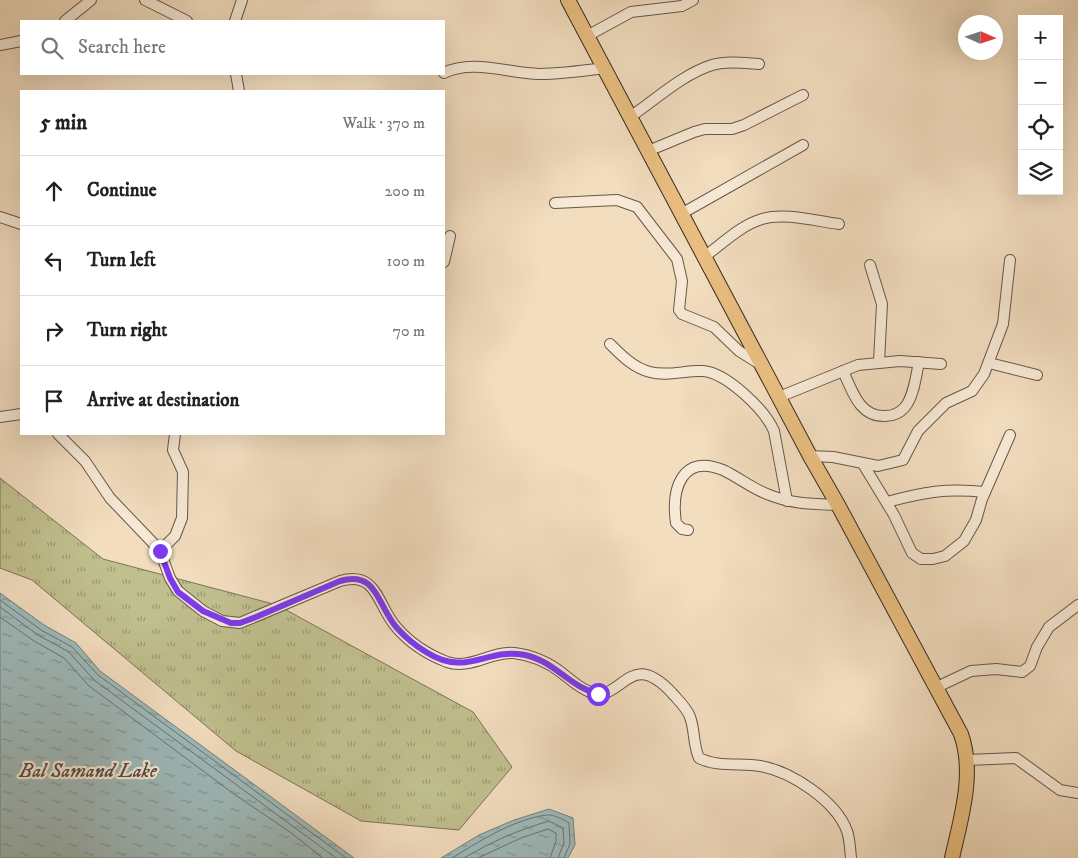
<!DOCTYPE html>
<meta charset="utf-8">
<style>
:root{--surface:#fff;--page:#f2f2f2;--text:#222;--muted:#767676;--line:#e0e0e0}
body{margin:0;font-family:"IM FELL DW Pica",serif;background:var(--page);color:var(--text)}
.controls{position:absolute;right:15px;top:15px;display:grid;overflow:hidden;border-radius:0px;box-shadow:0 5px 20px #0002}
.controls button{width:45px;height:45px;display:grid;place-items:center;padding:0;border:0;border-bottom:1px solid var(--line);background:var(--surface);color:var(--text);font:25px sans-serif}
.compass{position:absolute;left:958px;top:15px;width:45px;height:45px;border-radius:50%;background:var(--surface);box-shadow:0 5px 20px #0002;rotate:93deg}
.stop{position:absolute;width:15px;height:15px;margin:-11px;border:4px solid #7c3aed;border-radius:50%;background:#fff}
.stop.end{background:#7c3aed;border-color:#fff;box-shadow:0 1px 5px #0008}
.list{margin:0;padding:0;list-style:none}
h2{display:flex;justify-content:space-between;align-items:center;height:65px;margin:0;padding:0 20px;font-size:21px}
h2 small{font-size:16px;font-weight:400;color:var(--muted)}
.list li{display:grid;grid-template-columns:32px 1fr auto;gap:15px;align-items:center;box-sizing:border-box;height:70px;padding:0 20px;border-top:1px solid var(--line)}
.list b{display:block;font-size:19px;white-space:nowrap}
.list em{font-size:16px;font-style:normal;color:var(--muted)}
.icon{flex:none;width:28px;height:28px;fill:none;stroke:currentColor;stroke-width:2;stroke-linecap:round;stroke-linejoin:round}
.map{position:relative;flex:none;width:1078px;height:858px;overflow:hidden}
.search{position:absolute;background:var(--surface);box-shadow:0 5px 20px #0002;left:20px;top:20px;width:425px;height:55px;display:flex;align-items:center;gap:12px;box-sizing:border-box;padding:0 18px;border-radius:0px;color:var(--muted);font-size:19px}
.panel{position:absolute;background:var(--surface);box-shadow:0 5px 20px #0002;left:20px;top:90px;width:425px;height:345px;border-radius:0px}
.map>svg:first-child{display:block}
</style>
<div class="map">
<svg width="1078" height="858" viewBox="0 0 1078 858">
<defs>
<pattern id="grass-tufts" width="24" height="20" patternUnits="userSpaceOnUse" patternTransform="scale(1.25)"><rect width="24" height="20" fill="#c0bf8e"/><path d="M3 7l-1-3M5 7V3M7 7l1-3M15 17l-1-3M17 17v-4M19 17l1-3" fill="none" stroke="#9d9b74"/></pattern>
<pattern id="water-ripples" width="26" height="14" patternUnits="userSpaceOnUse" patternTransform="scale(1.25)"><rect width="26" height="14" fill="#9ebabb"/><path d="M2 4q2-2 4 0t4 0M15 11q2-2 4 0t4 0" fill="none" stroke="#829798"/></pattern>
</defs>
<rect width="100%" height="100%" fill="#f2ddbf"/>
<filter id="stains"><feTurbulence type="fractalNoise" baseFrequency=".004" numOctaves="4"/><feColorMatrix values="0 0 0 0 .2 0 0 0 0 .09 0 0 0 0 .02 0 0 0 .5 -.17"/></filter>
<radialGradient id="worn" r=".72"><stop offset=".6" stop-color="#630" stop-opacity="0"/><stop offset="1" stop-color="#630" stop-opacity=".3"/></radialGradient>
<path fill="url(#grass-tufts)" stroke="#7c7459" d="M0,478L103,559L277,605L473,712L512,767L459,830L361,821L236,751L32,580L0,568Z"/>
<g fill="url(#water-ripples)" stroke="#75807f">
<path d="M0,593L44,625L76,643L100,671L354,858H0Z"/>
<path d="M549,809L573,818L575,845L568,858H441L479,835L514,820Z"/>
</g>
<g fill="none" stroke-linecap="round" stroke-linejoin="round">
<g stroke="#6b7270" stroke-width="1">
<path d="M0,600L41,630L72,647L98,675L346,858"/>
<path d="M0,607L38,635L69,652L94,680L336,858"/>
<path d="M0,617L34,641L64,658L89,686L234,794L290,832L323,858"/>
<path d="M452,858C480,841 514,819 547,815C553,814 564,820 569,823L570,844L564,858"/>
<path d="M464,858C491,842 518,830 549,821L563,828L564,843L558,858"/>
<path d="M478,858L521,838L548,829L556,833V841L550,858"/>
</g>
<defs>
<g id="minor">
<path d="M145,0L187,21"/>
<path d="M65,21L91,0"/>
<path d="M235,21L242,0"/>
<path d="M587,36L631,12L682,6L693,0"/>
<path d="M0,45L21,41"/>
<path d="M444,73C472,59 508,73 539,74C560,74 582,71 604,68"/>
<path d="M236,74L239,91"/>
<path d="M630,117C655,100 683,74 712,65C727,61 743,63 759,64"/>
<path d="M648,151L694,132L705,129H732L744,125L803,95"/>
<path d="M555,203L617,200L637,207L677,259L682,281L679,310L682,314L714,327L739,351L763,366"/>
<path d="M681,214L803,145"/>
<path d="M0,217L21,224"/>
<path d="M704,257C722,244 741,225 762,219C785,212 815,221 839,224"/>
<path d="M444,262L450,236"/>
<path d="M870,265L882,304L879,362"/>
<path d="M610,344C622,356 634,368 650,372C668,377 685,370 703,371C727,373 765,410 774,431L787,501"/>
<path d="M989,363L1037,375"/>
<path d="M843,371C852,390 859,417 885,416C893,416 900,413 905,407C914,396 916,375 919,362"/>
<path d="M779,397L858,365L900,361L941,364"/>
<path d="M0,417L21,414"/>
<path d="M58,434L85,461L110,498L153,543L160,551L170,578L178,591L203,611L222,621L240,623L340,581C378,570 377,606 397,628C410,643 429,655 447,662C470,670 491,651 514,653C531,655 548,662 562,673C571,680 579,688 590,692C623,704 628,646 672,693C678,700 687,708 690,717C695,730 693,745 699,758C716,767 741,763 760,766C791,771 836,801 847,831C850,840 850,849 851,858"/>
<path d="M810,456L833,457L878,466L903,460L918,431L946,403L972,391L984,374L1003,324L1010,260"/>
<path d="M863,464L894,515L912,553L921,559H933L945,556L964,541L976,520L982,499L1010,435"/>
<path d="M887,502C924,492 946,488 985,492"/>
<path d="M688,530L682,529L676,523C671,489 682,453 723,470C738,477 751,488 767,494C790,504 814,504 838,505"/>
<path d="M160,551L175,536L182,518L183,472L173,450L175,434"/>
<path d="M935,688L971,671L996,669L1022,672L1030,666L1037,647L1049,627L1078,605"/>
<path d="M967,760L1016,758L1060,790L1078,793"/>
</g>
<path id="highway" d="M568,0L810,456L838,505L961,734C975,774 961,818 952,858"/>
</defs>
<use href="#minor" stroke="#66574b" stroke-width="12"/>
<use href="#highway" stroke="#382a24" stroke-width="16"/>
<use href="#minor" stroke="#f7e9d5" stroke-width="10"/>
<use href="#highway" stroke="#e9be80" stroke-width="14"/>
</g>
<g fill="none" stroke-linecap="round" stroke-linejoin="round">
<path stroke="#7c3aed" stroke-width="6" d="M160,551L170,578L178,592L203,611L231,623H240L256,617L340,581C378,570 377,606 397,628C405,637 416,646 426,652C467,678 486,647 525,655C554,661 570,687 598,694"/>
</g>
<g text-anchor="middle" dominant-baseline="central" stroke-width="4.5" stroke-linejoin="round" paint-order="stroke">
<g font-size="20" font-style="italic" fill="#524e4a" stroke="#f7e9d5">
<text x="88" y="771">Bal Samand Lake</text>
</g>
</g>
<rect width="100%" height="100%" filter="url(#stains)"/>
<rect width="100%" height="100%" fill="url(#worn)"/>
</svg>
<div class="controls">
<button>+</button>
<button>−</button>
<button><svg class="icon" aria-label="locate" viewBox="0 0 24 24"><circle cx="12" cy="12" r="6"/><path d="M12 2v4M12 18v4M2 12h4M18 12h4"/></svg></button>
<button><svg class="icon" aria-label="layers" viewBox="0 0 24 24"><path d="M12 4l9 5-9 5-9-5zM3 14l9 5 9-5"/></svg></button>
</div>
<svg class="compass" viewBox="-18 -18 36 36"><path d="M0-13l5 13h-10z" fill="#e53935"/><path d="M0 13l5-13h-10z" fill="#767676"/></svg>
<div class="stop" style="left:598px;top:694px"></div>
<div class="stop end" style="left:160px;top:551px"></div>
<div class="search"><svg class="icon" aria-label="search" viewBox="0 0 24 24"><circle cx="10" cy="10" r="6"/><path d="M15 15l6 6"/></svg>Search here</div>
<section class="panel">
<h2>5 min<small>Walk · 370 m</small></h2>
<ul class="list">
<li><svg class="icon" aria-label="ahead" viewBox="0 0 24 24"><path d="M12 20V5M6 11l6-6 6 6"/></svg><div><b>Continue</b></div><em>200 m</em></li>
<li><svg class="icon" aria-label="left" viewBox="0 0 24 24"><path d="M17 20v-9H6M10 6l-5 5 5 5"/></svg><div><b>Turn left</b></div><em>100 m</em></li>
<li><svg class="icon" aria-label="right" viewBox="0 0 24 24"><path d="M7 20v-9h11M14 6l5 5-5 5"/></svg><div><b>Turn right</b></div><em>70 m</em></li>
<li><svg class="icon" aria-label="arrive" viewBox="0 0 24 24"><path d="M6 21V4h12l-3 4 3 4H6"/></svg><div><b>Arrive at destination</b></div></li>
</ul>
</section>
</div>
